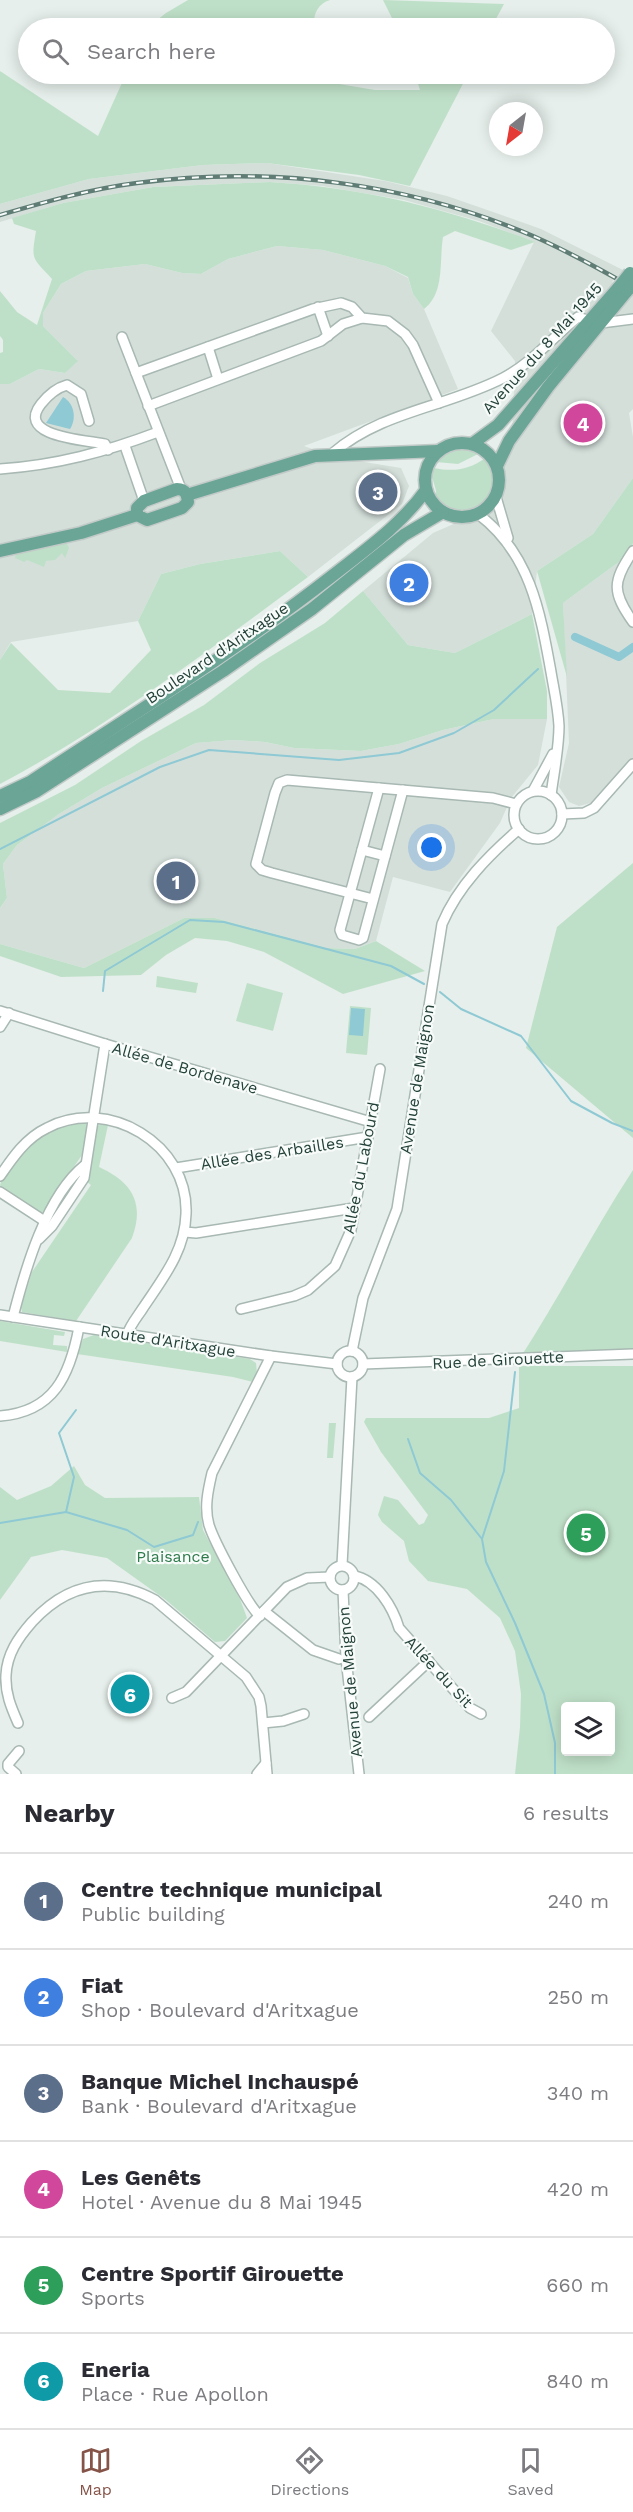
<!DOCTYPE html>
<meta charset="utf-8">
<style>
:root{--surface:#fff;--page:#f2f2f3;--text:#2b2b33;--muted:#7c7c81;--line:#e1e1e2;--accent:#855347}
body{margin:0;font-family:"Work Sans",sans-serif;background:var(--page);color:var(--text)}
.controls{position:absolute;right:18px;bottom:18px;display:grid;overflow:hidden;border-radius:6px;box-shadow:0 3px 15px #0003}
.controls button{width:54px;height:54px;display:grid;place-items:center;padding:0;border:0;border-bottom:2px solid var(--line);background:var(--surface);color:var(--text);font:30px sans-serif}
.compass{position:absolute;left:489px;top:102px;width:54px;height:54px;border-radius:50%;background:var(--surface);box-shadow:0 3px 15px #0003;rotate:211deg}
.you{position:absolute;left:432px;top:848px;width:21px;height:21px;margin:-15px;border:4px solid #fff;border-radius:50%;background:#1a73e8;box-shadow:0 0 0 9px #1a73e833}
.badge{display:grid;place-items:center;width:39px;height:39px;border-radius:50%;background:var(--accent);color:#fff;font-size:20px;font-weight:700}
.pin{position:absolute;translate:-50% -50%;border:3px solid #fff;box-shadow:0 2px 6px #0006}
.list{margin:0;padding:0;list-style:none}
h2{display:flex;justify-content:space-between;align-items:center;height:78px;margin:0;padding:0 24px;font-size:26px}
h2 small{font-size:20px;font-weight:400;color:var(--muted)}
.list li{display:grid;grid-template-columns:39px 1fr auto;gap:18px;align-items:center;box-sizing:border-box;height:96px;padding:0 24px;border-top:2px solid var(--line)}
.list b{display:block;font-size:22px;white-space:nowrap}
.list p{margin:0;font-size:20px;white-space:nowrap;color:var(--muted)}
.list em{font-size:20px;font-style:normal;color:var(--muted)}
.icon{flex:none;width:33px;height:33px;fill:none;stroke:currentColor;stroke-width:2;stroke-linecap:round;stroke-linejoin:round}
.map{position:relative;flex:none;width:633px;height:1774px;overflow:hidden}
.search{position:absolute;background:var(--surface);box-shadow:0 3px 15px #0003;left:18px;right:18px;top:18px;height:66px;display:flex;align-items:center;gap:15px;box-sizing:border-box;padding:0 21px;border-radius:33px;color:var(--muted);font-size:22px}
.sheet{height:654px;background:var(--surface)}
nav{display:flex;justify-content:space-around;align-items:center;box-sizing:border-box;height:84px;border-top:2px solid var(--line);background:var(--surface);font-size:16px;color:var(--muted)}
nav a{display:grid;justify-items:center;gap:3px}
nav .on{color:var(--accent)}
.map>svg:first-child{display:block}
</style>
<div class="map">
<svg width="633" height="1774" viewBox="0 0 633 1774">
<rect width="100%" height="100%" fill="#e6efeb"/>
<g fill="#d4dfda">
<path d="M267,163L385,181L447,196L496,213L541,229L623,270L612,282L633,294V409L629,413L633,437V478L593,534L537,571L532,614L455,653L408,645L363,591L433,533L488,509L512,438L515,361L491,331L534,242L479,221L404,200L322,186L270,182L153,187L63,203L0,222V204L89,179L203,165Z"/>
<path d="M277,246L323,250L385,266L408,278L413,294L424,309L458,389L304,446L334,457L401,468L409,486L402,504L308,577L280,551L200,564L161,574L138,621L11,642L0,660V384H10L39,369L65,373L77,360L43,326V313L61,284L86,271L145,264L182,273L201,274L228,259Z"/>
<path d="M633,543V768L591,803L579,806L569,802L559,787L569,743L563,603L627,556Z"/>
<path d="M494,719H547L538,765L511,798L500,823L450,892L393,877L376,941L355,949L327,948L215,918H184L84,968L0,944V908L7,898L3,864L17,845L59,814L102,788L196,743L234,740L265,742L294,748L361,751L399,744L443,730Z"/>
</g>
<g fill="#bfe0c8" fill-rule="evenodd">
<path d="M188,0H330C317,4 313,15 314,28H147L166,13Z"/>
<path d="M383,0L504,4L491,28H397Z"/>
<path d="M0,71L98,136L126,74H330L339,84L375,90H420L415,74H468L410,186L359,175L267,163L203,165L89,179L0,204Z"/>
<path d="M270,182C366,188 445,208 535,242L511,250L455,231L443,237C439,262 445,293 424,309L413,294L408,277L385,266L323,250L277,246L228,259L201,274L182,273L145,264L86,271L61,284L43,313V326L78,361L65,373L39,369L10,384H0V353L3,352V340L0,336V291L17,312L37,325L52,279C32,257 31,261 36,231L14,224L12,218L63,203L153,187Z"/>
<path d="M465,448L480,453L458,464L436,462L449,452Z"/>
<path d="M485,458C518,503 452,531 437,500C435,497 436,494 436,491C434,481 430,477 434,468C453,472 469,470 485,458Z"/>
<path d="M633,478V543L627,556L563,603L567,677L537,571L593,534Z"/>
<path d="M66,542L69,548L65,558L62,553L55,560L46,561L44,567L27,560L24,562L15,558L16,553Z"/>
<path d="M280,551L308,577C208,651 109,726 0,784V660L11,643L58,690L110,693L151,650L138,621L161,574L200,564Z"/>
<path d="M363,591L408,645L455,653L532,614L547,691V719H494L443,730L399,744L361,751L294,748L265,742L234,740L196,743L102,788L59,814L17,845L3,864L7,898L0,908V823L75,785L141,741L204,705L260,663L325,623Z"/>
<path d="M633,863V1138L526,1048L557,927Z"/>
<path d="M184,918H215L327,948L355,949L376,941L425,971L343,994L264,952L227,941L195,938L166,955L141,975L61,977L0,956V944L84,968Z"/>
<path d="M157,976L198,983L196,993L156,987Z"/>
<path d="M247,983L283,993L273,1031L236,1021Z"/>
<path d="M350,1006L371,1008L367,1055L346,1053Z"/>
<path d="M85,1122L87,1126L82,1155L42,1213H39L0,1188C0,1171 29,1142 44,1134C57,1127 70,1124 85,1122Z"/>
<path d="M101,1124L108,1125L99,1167C132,1182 145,1203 132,1238L76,1321L22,1312L21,1307L32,1272L91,1185L86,1181L96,1127Z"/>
<path d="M633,1170V1351L522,1355C561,1294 594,1230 633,1170Z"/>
<path d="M0,1321L65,1332L64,1336L54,1335L53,1345L67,1346V1352L0,1341Z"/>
<path d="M94,1335L250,1359L256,1363L257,1373L253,1382L233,1377L77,1354L83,1339Z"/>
<path d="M519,1366H633V1774H515L520,1727L521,1694L515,1651L500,1618L467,1589L428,1581L409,1561L404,1541L382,1522L378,1515L384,1496L398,1500L419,1525L424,1523L428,1515L381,1452L364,1422L366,1418H489L519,1408ZM566,1706H610V1752H566Z"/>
<path d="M329,1423H336L333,1458H327Z"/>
<path d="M74,1466L85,1485L105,1498L199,1497L203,1530L240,1599L247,1618L225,1641L215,1642L166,1600L107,1558L62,1550L31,1557L0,1600V1487L17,1500L51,1486Z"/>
</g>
<g fill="#8ec9d4">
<path d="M63,397C74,403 77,418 70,429L46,423Z"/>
<path d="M351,1008L365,1009L363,1036L349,1035Z"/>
</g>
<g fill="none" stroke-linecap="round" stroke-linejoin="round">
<g stroke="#8ec9d4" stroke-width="2">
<path d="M0,849L160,767L209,750L339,760L399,753L454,733L494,710L538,669"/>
<path d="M103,991L105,971L190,920L224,922L391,966L424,984"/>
<path d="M440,992L461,1009L521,1036L571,1101L612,1123L633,1131"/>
<path d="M408,1439L420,1473L451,1500L482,1539L486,1562L515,1623L544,1694L555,1743V1774"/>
<path d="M66,1512L74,1477L59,1433L76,1410"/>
<path d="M0,1523L66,1512L127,1530L154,1547L193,1535L198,1522"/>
<path d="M482,1539L504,1471L515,1372"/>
</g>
<path stroke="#8ec9d4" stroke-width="8" d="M575,637L619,657L633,647"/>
<defs>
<g id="minor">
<path d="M318,307L328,336"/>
<path d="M601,323L633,319"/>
<path d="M122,337L181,489"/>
<path d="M208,347L218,379"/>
<path d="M136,373L313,309L341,303L352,307L362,318L388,321L405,334L413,345L439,403"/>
<path d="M148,406L321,341L343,324L362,318"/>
<path d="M89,421L81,394L67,385C56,388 49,394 41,404C15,437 86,440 105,444L108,450"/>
<path d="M125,446L144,501"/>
<path d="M333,453C382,411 447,407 503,378C532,363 553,337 578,317L590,321"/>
<path d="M0,469C57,465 105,452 158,432"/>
<path d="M496,497L508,538"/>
<path d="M478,514C530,553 540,611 551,672C554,690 558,707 559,726C559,748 554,772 551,795"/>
<path d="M633,551C612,582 612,592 633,622"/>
<path d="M379,788L340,930L342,935L359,940L363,938L403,790"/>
<path d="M533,791L553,754"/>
<circle cx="538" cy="815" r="24"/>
<path d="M562,814L584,813L594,808L633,764"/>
<path d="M362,850L385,856"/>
<path d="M373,899L272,873L262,870L256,864L275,793L279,783L287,780L493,798L516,804"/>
<path d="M0,1011L105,1044L371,1122"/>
<path d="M0,1027L9,1013"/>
<path d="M176,1168L368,1137"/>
<path d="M0,1176C13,1157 26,1138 47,1128C108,1096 189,1144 186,1214C185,1251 163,1278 143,1308C138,1316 130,1325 127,1335"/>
<path d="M0,1192L43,1220"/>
<path d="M185,1232L196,1233L354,1208"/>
<path d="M39,1239L52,1226L84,1178L105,1044"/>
<path d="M241,1309L294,1296L308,1290L335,1266L351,1230L380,1069"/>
<path d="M0,1315L271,1356L337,1364"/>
<path d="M13,1317C25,1270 46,1196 85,1165"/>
<circle cx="350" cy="1364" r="13"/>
<path d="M352,1351L363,1298L397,1209L442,924C458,886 489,855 519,829"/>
<path d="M363,1364L633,1354"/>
<path d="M0,1416C54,1412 70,1375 79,1327"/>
<path d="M342,1565L352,1377"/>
<circle cx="342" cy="1578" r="12"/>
<path d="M354,1576C377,1580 393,1608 399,1628L470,1708L481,1714"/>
<path d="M343,1590L346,1658L359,1774"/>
<path d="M264,1611L313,1650L339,1659"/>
<path d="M260,1616C248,1606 214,1541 209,1525C204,1508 208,1490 212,1473L271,1356"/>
<path d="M172,1698L186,1692L287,1587L307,1578L330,1577"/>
<path d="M369,1717L429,1661"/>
<path d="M18,1723C11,1707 5,1693 6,1675C7,1654 18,1638 32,1622C67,1584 108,1575 155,1600L246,1677L259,1697L261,1706L267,1774"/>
<path d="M263,1723L283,1721L304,1714"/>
<path d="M16,1774L8,1767V1764L19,1751"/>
<path d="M257,1774L266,1763"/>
</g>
<g id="major">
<circle cx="462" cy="480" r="37"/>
<path d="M472,444L498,425L619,287"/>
<path d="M497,466L509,441L548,387L627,291"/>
<path d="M177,489C186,489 187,495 188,502L182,508L147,520L137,515V508L144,501Z"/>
<path d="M187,495L315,456L438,451"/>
<path d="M0,551L81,533L137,515"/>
<path d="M0,796L30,782C132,715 236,651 332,576C365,550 401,525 426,490"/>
<path d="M0,809L37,791L223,671L312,609L404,535L443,512"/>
</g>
</defs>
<use href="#minor" stroke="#a8b8b2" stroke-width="12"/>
<use href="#major" stroke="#c2cac8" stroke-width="15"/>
<use href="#minor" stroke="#fff" stroke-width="9"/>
<use href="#major" stroke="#6aa596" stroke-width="12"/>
<defs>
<path id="rail" d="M0,215C45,202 90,189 137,183C270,165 409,183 533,236C567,251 600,269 633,288"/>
</defs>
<use href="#rail" stroke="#5f7d75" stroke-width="4.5"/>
<use href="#rail" stroke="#f7fbf9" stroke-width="2" stroke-dasharray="7" stroke-linecap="butt"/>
<defs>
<g id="major-bridge">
<path d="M619,287L630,273"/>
<path d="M627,291L633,285"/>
</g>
</defs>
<use href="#major-bridge" stroke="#c2cac8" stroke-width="15" stroke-linecap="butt"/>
<use href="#major-bridge" stroke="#6aa596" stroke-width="12"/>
</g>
<g text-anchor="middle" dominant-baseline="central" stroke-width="4.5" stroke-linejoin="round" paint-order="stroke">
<g font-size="16" fill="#24423a" stroke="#f7fbf9">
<text transform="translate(542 348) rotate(-48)">Avenue du 8 Mai 1945</text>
<text transform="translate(217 653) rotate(-34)">Boulevard d'Aritxague</text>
<text transform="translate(185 1068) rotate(16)">Allée de Bordenave</text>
<text transform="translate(417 1079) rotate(-81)">Avenue de Maignon</text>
<text transform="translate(272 1153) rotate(-9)">Allée des Arbailles</text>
<text transform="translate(361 1168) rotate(-79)">Allée du Labourd</text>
<text transform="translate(168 1341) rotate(9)">Route d'Aritxague</text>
<text transform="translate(498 1360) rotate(-3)">Rue de Girouette</text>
<text transform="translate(439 1672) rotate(47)">Allée du Sit</text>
<text transform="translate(350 1682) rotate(-95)">Avenue de Maignon</text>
</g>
<g font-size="16" fill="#2d7a4b" stroke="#f7fbf9">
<text x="173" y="1556">Plaisance</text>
</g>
</g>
</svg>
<div class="controls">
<button><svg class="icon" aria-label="layers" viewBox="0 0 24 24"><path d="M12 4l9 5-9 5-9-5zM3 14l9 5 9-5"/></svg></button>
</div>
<svg class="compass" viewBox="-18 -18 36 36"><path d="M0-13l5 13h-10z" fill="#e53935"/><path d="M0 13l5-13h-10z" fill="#7c7c81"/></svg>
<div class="you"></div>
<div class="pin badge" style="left:176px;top:881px;background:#5c6f8a">1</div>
<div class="pin badge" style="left:409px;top:583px;background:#3f7fe0">2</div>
<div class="pin badge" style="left:378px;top:492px;background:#5c6f8a">3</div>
<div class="pin badge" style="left:583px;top:423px;background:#d1479c">4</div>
<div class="pin badge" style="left:586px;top:1533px;background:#2e9e5b">5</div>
<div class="pin badge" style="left:130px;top:1694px;background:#0f9aa8">6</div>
<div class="search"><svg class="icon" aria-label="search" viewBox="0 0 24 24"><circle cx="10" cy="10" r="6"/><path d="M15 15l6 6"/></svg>Search here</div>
</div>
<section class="sheet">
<h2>Nearby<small>6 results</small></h2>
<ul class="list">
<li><span class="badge" style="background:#5c6f8a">1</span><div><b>Centre technique municipal</b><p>Public building</p></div><em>240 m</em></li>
<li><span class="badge" style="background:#3f7fe0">2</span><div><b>Fiat</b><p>Shop · Boulevard d'Aritxague</p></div><em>250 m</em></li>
<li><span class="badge" style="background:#5c6f8a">3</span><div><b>Banque Michel Inchauspé</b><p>Bank · Boulevard d'Aritxague</p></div><em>340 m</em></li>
<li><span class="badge" style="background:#d1479c">4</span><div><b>Les Genêts</b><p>Hotel · Avenue du 8 Mai 1945</p></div><em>420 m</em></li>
<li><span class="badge" style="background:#2e9e5b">5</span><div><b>Centre Sportif Girouette</b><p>Sports</p></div><em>660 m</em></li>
<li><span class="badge" style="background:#0f9aa8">6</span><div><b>Eneria</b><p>Place · Rue Apollon</p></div><em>840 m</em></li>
</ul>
</section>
<nav>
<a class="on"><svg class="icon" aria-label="map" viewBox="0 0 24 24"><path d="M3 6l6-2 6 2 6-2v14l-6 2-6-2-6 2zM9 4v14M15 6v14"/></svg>Map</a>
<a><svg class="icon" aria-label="directions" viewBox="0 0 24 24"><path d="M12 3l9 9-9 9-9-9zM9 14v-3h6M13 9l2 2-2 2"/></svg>Directions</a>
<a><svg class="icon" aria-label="saved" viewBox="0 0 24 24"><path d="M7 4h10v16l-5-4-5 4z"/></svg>Saved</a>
</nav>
